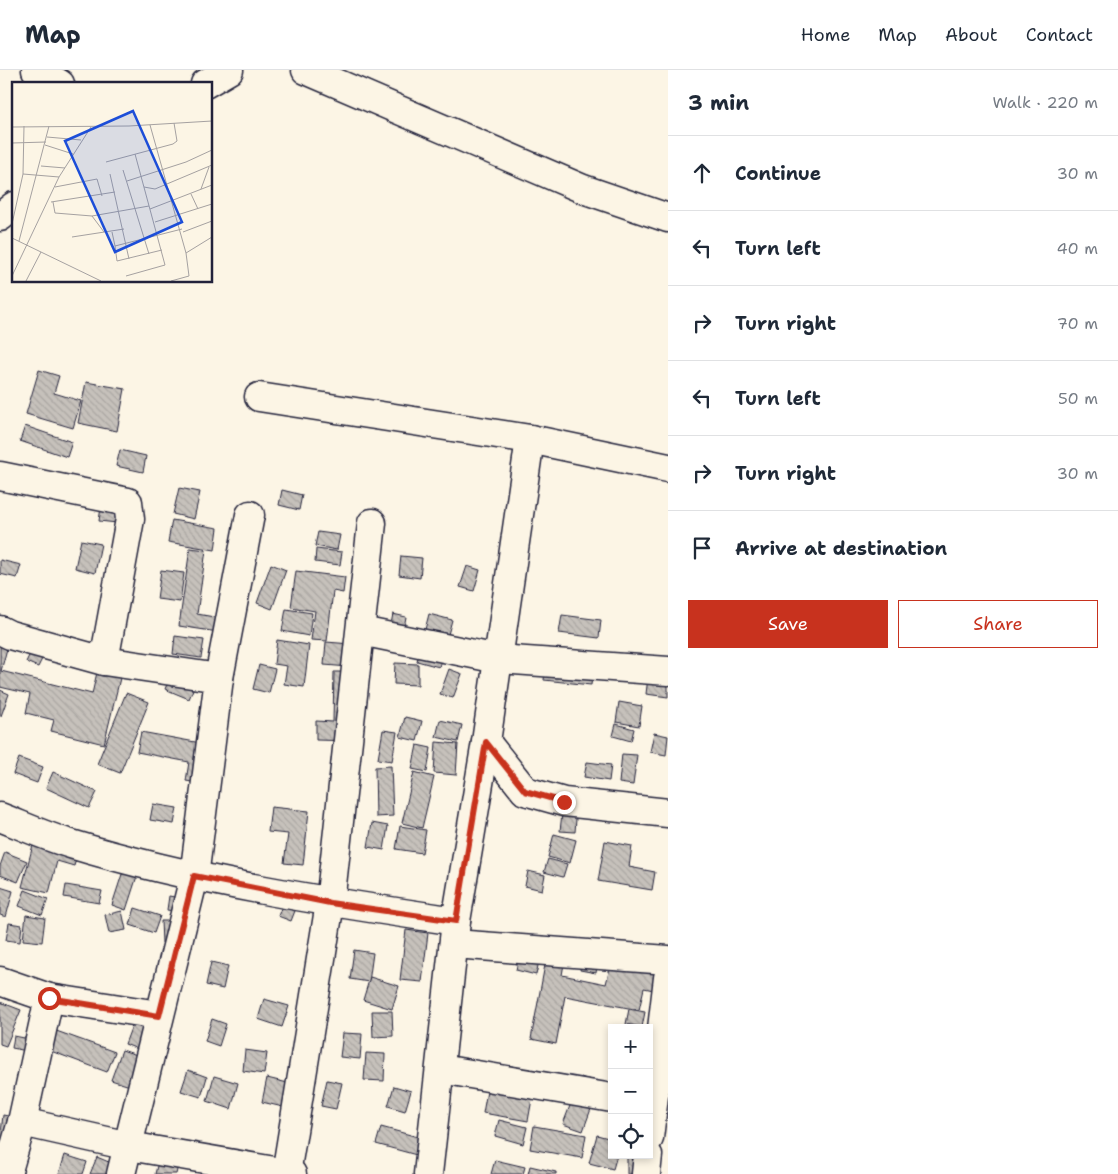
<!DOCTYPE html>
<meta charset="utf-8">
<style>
:root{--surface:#fff;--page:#f2f2f3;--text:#1f2937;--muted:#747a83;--line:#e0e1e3;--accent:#c8321e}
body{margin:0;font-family:"Shantell Sans",sans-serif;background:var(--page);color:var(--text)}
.controls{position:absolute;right:15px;bottom:15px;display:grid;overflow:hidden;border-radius:0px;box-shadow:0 2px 8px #0003}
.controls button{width:45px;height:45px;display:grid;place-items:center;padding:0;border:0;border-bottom:1px solid var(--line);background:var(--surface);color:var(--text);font:25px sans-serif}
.stop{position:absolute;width:15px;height:15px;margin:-11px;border:4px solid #c8321e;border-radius:50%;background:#fff}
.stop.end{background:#c8321e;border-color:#fff;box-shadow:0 1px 5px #0008}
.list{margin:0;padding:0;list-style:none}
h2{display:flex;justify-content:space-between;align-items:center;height:65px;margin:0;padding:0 20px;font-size:21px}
h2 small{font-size:16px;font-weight:400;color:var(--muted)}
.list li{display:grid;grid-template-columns:32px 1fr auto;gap:15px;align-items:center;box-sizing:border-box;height:75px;padding:0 20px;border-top:1px solid var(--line)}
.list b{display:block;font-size:19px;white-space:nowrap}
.list em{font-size:16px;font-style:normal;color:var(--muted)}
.actions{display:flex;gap:10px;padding:15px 20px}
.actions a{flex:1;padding:11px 0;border:1px solid var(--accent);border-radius:0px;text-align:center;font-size:18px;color:var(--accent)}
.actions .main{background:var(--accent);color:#fff}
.icon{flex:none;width:28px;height:28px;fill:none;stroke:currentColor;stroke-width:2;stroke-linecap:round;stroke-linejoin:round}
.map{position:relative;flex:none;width:668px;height:1104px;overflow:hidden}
header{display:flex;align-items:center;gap:30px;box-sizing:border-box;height:70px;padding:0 25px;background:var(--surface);border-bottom:1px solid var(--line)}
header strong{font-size:24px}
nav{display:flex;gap:28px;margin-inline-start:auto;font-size:18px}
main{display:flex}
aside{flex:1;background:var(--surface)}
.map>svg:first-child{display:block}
</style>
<header>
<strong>Map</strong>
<nav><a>Home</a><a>Map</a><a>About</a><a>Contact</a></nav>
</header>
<main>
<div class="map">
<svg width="668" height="1104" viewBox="0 0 668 1104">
<defs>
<pattern id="building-back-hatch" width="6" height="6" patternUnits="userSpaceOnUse" patternTransform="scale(1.25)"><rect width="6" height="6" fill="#c6c1bb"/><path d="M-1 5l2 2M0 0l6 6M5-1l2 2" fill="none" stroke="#aaa6a2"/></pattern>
</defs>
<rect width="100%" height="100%" fill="#fcf5e5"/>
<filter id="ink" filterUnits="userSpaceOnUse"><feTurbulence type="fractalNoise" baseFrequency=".02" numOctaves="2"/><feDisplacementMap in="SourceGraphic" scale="10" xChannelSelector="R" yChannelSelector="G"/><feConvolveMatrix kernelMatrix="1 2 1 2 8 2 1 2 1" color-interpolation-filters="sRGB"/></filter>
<g filter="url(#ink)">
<g fill="url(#building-back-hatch)" stroke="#22223b">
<path d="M39,300L59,306L54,323L81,331L73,358L26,344Z"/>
<path d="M86,312L125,319L117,361L78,353Z"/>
<path d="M25,356L72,372L67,387L20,371Z"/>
<path d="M120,380L146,386L143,402L116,396Z"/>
<path d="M179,418L200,422L194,449L173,444Z"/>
<path d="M282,420L302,425L299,440L279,435Z"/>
<path d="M102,430L128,433L126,454L99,451Z"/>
<path d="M172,450L218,458L215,480L168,472Z"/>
<path d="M318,462L340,465L337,480L315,476Z"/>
<path d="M81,470L101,474L95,503L75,498Z"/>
<path d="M190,478L206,480L197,544L220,548L218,562L179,556Z"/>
<path d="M316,479L342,482L340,495L315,492Z"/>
<path d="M401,486L422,488L420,508L399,505Z"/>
<path d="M0,490L21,495L17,508L0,504Z"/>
<path d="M271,494L286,500L272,539L257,533Z"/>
<path d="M467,496L480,500L474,521L460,517Z"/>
<path d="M161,500L184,503L180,532L157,529Z"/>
<path d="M296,501L345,507L343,523L333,521L327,571L311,570L315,541L291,537Z"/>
<path d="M286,539L312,543L309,566L282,561Z"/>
<path d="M393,544L406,547L402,567L389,564Z"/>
<path d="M429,544L452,550L439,597L417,591Z"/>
<path d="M562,545L601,550L599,568L559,563Z"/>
<path d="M40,563L52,569L38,597L26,592Z"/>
<path d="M175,566L204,570L201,588L173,584Z"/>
<path d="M277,570L309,575L304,617L284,614L287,596L274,594Z"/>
<path d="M326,572L364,575L362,598L324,595Z"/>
<path d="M0,573L8,575L1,601L92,624L98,598L121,604L104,674L51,661L54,650L26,643L30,624L0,617Z"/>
<path d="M547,585L594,591L591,615L544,610Z"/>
<path d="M395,593L418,594V615L394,614Z"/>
<path d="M175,595L199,605L189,629L165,619Z"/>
<path d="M259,595L275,599L269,623L253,619Z"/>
<path d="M449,599L462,604L453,628L440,624Z"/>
<path d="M649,599L668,602V627L646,624Z"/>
<path d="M334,602H357L355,671L316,670V651L333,652Z"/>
<path d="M0,620L9,624L1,646H0Z"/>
<path d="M126,623L149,632L120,703L97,694Z"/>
<path d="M619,632L642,636L639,656L616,652Z"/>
<path d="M405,647L422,651L417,671L400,667Z"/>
<path d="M440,650L462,655L458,672L436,667Z"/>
<path d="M616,654L634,659L631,671L613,666Z"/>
<path d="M383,660L397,662L392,691L378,689Z"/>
<path d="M141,662L217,676L210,715L186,711L189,692L137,682Z"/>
<path d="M654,663L668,666L666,685L650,682Z"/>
<path d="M436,672L458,674L456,705L434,703Z"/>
<path d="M417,675L431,678L427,702L412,699Z"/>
<path d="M622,684L637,685L633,715L619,713Z"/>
<path d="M19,688L43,697L37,713L13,704Z"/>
<path d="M587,692L611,695L609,711L584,707Z"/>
<path d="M391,696L393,746L376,747L375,697Z"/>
<path d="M53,702L97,722L89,738L46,718Z"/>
<path d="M414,702L434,707L422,758L402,753Z"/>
<path d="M153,734L177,738L174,754L150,750Z"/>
<path d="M563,735L577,736L575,762L560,761Z"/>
<path d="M271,737L309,741L303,795L284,793L288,764L268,762Z"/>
<path d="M372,753L388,756L384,780L368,777Z"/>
<path d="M400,756L426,760L422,783L396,779Z"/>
<path d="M554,764L576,770L570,793L548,787Z"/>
<path d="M34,771L78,782L74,796L57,791L49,823L22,817Z"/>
<path d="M605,771L632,776L629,797L655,802L652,820L598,811Z"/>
<path d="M5,782L27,791L18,812L0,805V796Z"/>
<path d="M548,789L567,794L563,807L544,802Z"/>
<path d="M124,798L138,803L126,840L112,835Z"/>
<path d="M528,801L545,805L542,820L525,816Z"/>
<path d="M66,815L102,821L99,833L64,827Z"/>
<path d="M0,817L13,821L6,847L0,845Z"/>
<path d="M25,820L48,829L42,845L19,836Z"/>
<path d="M287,823L300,828L291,851L278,846Z"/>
<path d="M169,826L185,829L182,842L167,840Z"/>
<path d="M135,838L160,846L154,863L130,855Z"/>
<path d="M122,841L126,860L109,863L105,845Z"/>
<path d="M26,845L45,848L42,872L23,870Z"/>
<path d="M161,851H176L177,872L162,873Z"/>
<path d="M9,853L22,855L20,872L6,870Z"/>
<path d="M406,860L428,863L422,912L400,910Z"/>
<path d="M548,879L566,883L562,905L606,914L611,894L668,895V923L644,918L639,940L565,926L556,974L531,969Z"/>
<path d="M354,880L373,883L369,912L350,909Z"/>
<path d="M583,885L598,888L596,903L580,900Z"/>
<path d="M519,886L539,891L536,905L516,900Z"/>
<path d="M211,892L228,896L223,919L206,915Z"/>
<path d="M370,907L399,916L392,939L363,930Z"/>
<path d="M264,929L289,936L282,957L258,949Z"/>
<path d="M0,932L21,940L6,976L0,974Z"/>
<path d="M629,939L645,942L642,957L626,954Z"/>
<path d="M372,941H392L393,966L373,967Z"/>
<path d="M212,949L226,954L219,976L205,971Z"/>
<path d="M134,950L154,958L145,982L125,974Z"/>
<path d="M48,958L115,982L107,1002L40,977Z"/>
<path d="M343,963L362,964L360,989L340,987Z"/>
<path d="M14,966L40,971L37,983L12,978Z"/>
<path d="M122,980L140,986L130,1016L111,1010Z"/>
<path d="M245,980L267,983L264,1004L243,1001Z"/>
<path d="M366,983L385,984L384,1011L364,1010Z"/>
<path d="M188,1000L207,1007L201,1027L181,1021Z"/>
<path d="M214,1006L238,1013L231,1039L207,1031Z"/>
<path d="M581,1007L600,1014L583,1061L563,1054Z"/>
<path d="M267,1008L292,1014L287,1038L262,1032Z"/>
<path d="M327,1010L342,1013L336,1039L321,1036Z"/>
<path d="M394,1016L411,1021L405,1041L388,1036Z"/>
<path d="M487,1021L532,1029L528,1051L483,1043Z"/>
<path d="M3,1045L18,1048L11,1073L0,1071Z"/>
<path d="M499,1050L527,1057L523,1074L495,1066Z"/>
<path d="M534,1056L586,1065L582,1088L530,1079Z"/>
<path d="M381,1057L429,1070L424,1087L376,1074Z"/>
<path d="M597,1065L612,1069V1085H617L613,1099L589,1093Z"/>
<path d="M161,1080L181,1084L176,1104H155Z"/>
<path d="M65,1085L87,1092L83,1104H59Z"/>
<path d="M627,1086L648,1087L647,1104H627Z"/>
<path d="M97,1087L118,1096L115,1104H90Z"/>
<path d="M495,1090L525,1097L523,1104H491Z"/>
<path d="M530,1096L556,1102V1104H528Z"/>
</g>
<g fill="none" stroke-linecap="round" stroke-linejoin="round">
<defs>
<g id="minor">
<path d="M36,0L60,14"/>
<path d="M306,0L583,119L668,148"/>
<path d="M205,14L229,0"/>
<path d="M0,147L14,136"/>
<path d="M259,327L530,369L668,398"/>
<path d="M0,406L128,432L130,449L104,591"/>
<path d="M0,560L10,565L104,591L219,608"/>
<path d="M361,561L498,589L668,601"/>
<path d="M486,672L525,721L564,732L668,743"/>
<path d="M0,747C23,756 47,767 71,774C196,812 327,832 456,851"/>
<path d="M454,874L668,890"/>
<path d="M0,911L49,928L159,945"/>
<path d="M49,928L22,1052L129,1076L292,1104"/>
<path d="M441,999L612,1028"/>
<path d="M649,1068L668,908"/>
<path d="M7,1104L22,1052"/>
<path d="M121,1104L194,807L219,608L250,445"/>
<path d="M286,1104L330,833L372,453"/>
<path d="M428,1104L456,851L486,672L530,369"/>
<path d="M646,1104L648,1085"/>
</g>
</defs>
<use href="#minor" stroke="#22223b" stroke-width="31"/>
<use href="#minor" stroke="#fcf5e5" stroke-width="28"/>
</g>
</g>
<g fill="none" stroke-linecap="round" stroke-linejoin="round" filter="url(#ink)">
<path stroke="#c8321e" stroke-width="6" d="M49,928L159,946L194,806L330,833L456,851L486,672L525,721L564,732"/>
</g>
<g transform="translate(12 12)">
<rect width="200" height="200" fill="#fcf5e5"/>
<path fill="none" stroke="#a5a1a1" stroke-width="1" d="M138,43L174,171L177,194L159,199M0,45L117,44L200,39M35,55L69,58M0,61L34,60M33,63L61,72M94,80L161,62L165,59L162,41M29,84L53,86M111,88L137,172M11,92L47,95M98,92L117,177M115,99L174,80L200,68M43,105L85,97L90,114M132,105L143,107L200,83M189,107L197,85M179,112L186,127M39,120L103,110M41,120L43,131L80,134L137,124M138,127L200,103M80,134L92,150M143,140L200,122M0,142L11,92L12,44M100,150L103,164L170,147M171,150L200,139M60,155L112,147M0,156L89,199M7,159L37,44M103,164L105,179L150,168M174,171L200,155M0,194L47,95L79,45M114,194L153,183L123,72M14,199L29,170"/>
<path fill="#1d4ed8" fill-opacity="0.15" stroke="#1d4ed8" stroke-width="2.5" d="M121,29L170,140L103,170L53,59Z"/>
<rect width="200" height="200" fill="none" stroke="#22223b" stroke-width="2.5"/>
</g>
</svg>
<div class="controls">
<button>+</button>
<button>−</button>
<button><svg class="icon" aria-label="locate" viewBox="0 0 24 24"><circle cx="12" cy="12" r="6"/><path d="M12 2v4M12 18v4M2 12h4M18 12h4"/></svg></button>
</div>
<div class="stop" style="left:49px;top:928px"></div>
<div class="stop end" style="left:564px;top:732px"></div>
</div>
<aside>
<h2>3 min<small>Walk · 220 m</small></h2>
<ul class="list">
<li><svg class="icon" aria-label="ahead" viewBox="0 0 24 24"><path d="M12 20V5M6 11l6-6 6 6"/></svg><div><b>Continue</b></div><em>30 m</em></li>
<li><svg class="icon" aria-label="left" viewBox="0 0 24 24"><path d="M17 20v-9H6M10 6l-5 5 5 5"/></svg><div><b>Turn left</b></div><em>40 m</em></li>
<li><svg class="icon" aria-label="right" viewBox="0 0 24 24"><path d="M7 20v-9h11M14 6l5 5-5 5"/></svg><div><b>Turn right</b></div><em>70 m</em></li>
<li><svg class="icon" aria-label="left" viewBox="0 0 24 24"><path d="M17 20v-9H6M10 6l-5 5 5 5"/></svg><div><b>Turn left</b></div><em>50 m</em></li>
<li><svg class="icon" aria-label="right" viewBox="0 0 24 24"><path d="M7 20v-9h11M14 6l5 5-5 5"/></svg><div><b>Turn right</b></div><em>30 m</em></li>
<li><svg class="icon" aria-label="arrive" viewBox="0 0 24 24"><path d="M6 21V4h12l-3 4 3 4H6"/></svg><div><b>Arrive at destination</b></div></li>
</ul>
<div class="actions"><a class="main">Save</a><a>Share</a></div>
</aside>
</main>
